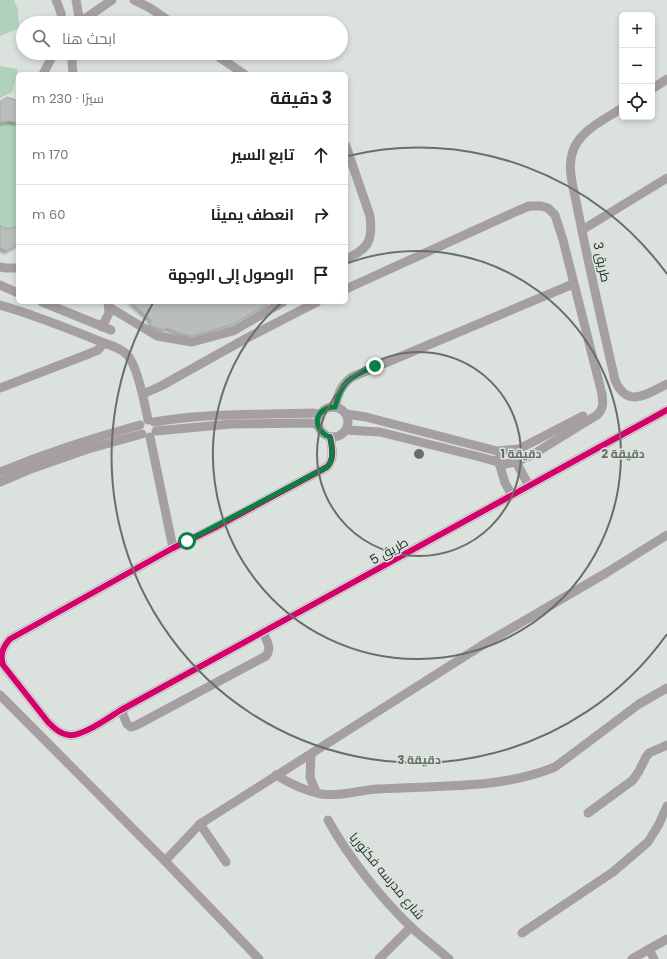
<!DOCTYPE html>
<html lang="ar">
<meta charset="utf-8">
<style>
:root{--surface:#fff;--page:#f2f2f2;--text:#222;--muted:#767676;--line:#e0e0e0}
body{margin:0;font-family:Poppins,Cairo,sans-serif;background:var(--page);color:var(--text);direction:rtl}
.controls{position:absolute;right:12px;top:12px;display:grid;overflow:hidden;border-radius:6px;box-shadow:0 2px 6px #0003}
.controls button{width:36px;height:36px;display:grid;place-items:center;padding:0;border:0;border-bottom:1px solid var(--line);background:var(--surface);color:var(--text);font:20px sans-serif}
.stop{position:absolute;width:12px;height:12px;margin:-9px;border:3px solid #0b8043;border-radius:50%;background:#fff}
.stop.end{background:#0b8043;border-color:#fff;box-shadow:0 1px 4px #0008}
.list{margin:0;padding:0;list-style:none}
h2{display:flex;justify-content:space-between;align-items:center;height:52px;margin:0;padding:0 16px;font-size:17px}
h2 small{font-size:13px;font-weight:400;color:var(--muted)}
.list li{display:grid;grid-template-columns:26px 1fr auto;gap:12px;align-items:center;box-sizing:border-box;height:60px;padding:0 16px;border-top:1px solid var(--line)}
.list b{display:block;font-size:15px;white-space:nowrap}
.list em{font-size:13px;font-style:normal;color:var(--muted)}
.icon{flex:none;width:22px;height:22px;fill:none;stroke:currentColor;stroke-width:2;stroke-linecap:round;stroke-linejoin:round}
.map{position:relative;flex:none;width:667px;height:959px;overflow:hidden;direction:ltr}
.search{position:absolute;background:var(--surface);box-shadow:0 2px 6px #0003;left:16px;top:16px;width:332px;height:44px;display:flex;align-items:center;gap:10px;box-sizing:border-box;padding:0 14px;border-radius:22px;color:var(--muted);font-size:15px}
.panel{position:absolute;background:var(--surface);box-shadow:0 2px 6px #0003;left:16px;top:72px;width:332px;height:232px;border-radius:6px;direction:rtl}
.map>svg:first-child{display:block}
</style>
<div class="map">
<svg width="667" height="959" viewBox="0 0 667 959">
<defs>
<filter id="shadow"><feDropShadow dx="-2.5" dy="2.5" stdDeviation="1" flood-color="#0004"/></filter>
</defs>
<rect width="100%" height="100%" fill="#dbe1dd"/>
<g fill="#aed2bb">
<path d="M0,0H14L18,10L19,28L0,36Z"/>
<path d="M0,66L18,69L12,92L0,98Z"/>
<path d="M9,121L18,123V225L8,229L0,226V123Z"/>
</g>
<g fill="#babebb" stroke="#a1a6a2" filter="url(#shadow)">
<path d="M7,97L18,101V123L9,121L0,123V102Z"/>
<path d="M0,226L8,229L18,226V245L7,251L0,248Z"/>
<path d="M131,302H271L231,325L192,336L182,334L167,328L165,330L152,326L150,325L151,320Z"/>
</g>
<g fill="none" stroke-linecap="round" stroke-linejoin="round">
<g stroke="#a59ea2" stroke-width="9">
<path d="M56,0L61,13L62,23"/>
<path d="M76,0L80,23"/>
<path d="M134,0L150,8L172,23"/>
<path d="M80,22L112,0"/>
<path d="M213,53L244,74"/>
<path d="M43,74L54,53"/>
<path d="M73,74L72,62L73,53"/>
<path d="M652,89L667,79"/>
<path d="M622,108C604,120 578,131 572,154C567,171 575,193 578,211C589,267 602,323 615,380C627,409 647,394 667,384"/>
<path d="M346,146L370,216C373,240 369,249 346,259"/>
<path d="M582,230L667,178"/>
<path d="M0,267L6,268H18"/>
<path d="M0,285L18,293"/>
<path d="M42,302L111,330"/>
<path d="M0,305C35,315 70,329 104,343C112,346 123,349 128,356C138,367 145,405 148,420"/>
<path d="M109,307L157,336L192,342L233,331L283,302"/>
<path d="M102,327L109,313L108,302"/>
<path d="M0,388L86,355L98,350L104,343"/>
<path d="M143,394L161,386L247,338L317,302"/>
<circle cx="333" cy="422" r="15"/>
<path d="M335,407C338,394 341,385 352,377L573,284"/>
<path d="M346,414L366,417L497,451L519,449L583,416"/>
<path d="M154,422C206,413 259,415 312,413L319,414"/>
<path d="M346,430L380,432L480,457L505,464L516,462L532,455L597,415C604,409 603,402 602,394L563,240L555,215L548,208L541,206H529L515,212L346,289"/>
<path d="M156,431L231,424L311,423L318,425"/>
<path d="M150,437L173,548"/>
<path d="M330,437C332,447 335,459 327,467L214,528L173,548L10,639C2,648 0,655 3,665L48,722C54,728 60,734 69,735C82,737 109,717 121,710L667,410"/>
<path d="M516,457V462L529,486"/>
<path d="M498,459L505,483L512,495"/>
<path d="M0,472C46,453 92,438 140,425"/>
<path d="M0,482L28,470L88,449L142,434"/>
<path d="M0,695L165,861L259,959"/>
<path d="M121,710L127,724L131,727L135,726L266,656C272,648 267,641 263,633"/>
<path d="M311,755L310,777L316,792"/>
<path d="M276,775C289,783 306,791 321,794C340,797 359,790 378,789C437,785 499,790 555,767L639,704L667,688"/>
<path d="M588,813L633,780L639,771L646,757L649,753L667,745"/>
<path d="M328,820C349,858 380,897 411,927C423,938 436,948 449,959"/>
<path d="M200,824L226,862"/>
<path d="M165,861L200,824L481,646L606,573L667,535"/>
<path d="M522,933L613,872L648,842L659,824L667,806"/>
<path d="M649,949L654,959"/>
<path d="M379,959L411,927"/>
<path d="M632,959L667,939"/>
</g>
<defs>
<path id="cycleway" d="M330,437C332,447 335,459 327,467L214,528L173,548L10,639C2,648 0,655 3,665L48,722C54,728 60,734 69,735C82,737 109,717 121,710L667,410"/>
</defs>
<use href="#cycleway" stroke="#d8e4dc" stroke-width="8"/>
<use href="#cycleway" stroke="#d6006c" stroke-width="6"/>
</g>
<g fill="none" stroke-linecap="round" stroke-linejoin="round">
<path stroke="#0b8043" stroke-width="5" d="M187,541L327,467C335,459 332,447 330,437C311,430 314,407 335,407C342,380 350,377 375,366"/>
</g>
<g fill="none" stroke="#696e6b" stroke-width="2">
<circle cx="419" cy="454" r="102"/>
<path d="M348 263A204 204 0 1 1 282 302"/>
<path d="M667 634A306 306 0 0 1 153 303M348 156A306 306 0 0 1 667 274"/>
</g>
<g text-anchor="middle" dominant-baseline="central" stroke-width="3" stroke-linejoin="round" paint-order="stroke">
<g font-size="13" fill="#2b302d" stroke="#d8e4dc">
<text transform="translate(602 262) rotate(78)">طريق 3</text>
<text transform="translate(389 551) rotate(-29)">طريق 5</text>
<text transform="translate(387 876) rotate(50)">شارع مدرسه فكتوريا</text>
</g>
</g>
<circle cx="419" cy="454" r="6" fill="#696e6b" stroke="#d8e4dc" stroke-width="2"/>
<g font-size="12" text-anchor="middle" font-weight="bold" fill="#696e6b" stroke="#d8e4dc" stroke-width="3" stroke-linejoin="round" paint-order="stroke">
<text x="521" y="458">1 دقيقة</text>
<text x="623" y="458">2 دقيقة</text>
<text x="419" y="764">3 دقيقة</text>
</g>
</svg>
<div class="controls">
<button>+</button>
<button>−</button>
<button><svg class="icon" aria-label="locate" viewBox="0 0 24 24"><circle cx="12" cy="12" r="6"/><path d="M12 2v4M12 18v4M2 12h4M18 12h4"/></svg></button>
</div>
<div class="stop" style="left:187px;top:541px"></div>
<div class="stop end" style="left:375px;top:366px"></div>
<div class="search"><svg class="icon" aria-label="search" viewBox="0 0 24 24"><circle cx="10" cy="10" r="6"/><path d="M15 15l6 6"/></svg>ابحث هنا</div>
<section class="panel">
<h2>3 دقيقة<small>سيرًا · 230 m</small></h2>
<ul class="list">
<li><svg class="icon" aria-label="ahead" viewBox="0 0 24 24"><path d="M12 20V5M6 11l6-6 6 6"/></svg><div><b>تابع السير</b></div><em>170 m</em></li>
<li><svg class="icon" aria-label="right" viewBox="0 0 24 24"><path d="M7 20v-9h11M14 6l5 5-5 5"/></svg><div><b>انعطف يمينًا</b></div><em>60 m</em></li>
<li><svg class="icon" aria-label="arrive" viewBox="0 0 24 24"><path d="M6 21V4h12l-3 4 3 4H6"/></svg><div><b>الوصول إلى الوجهة</b></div></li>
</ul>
</section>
</div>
